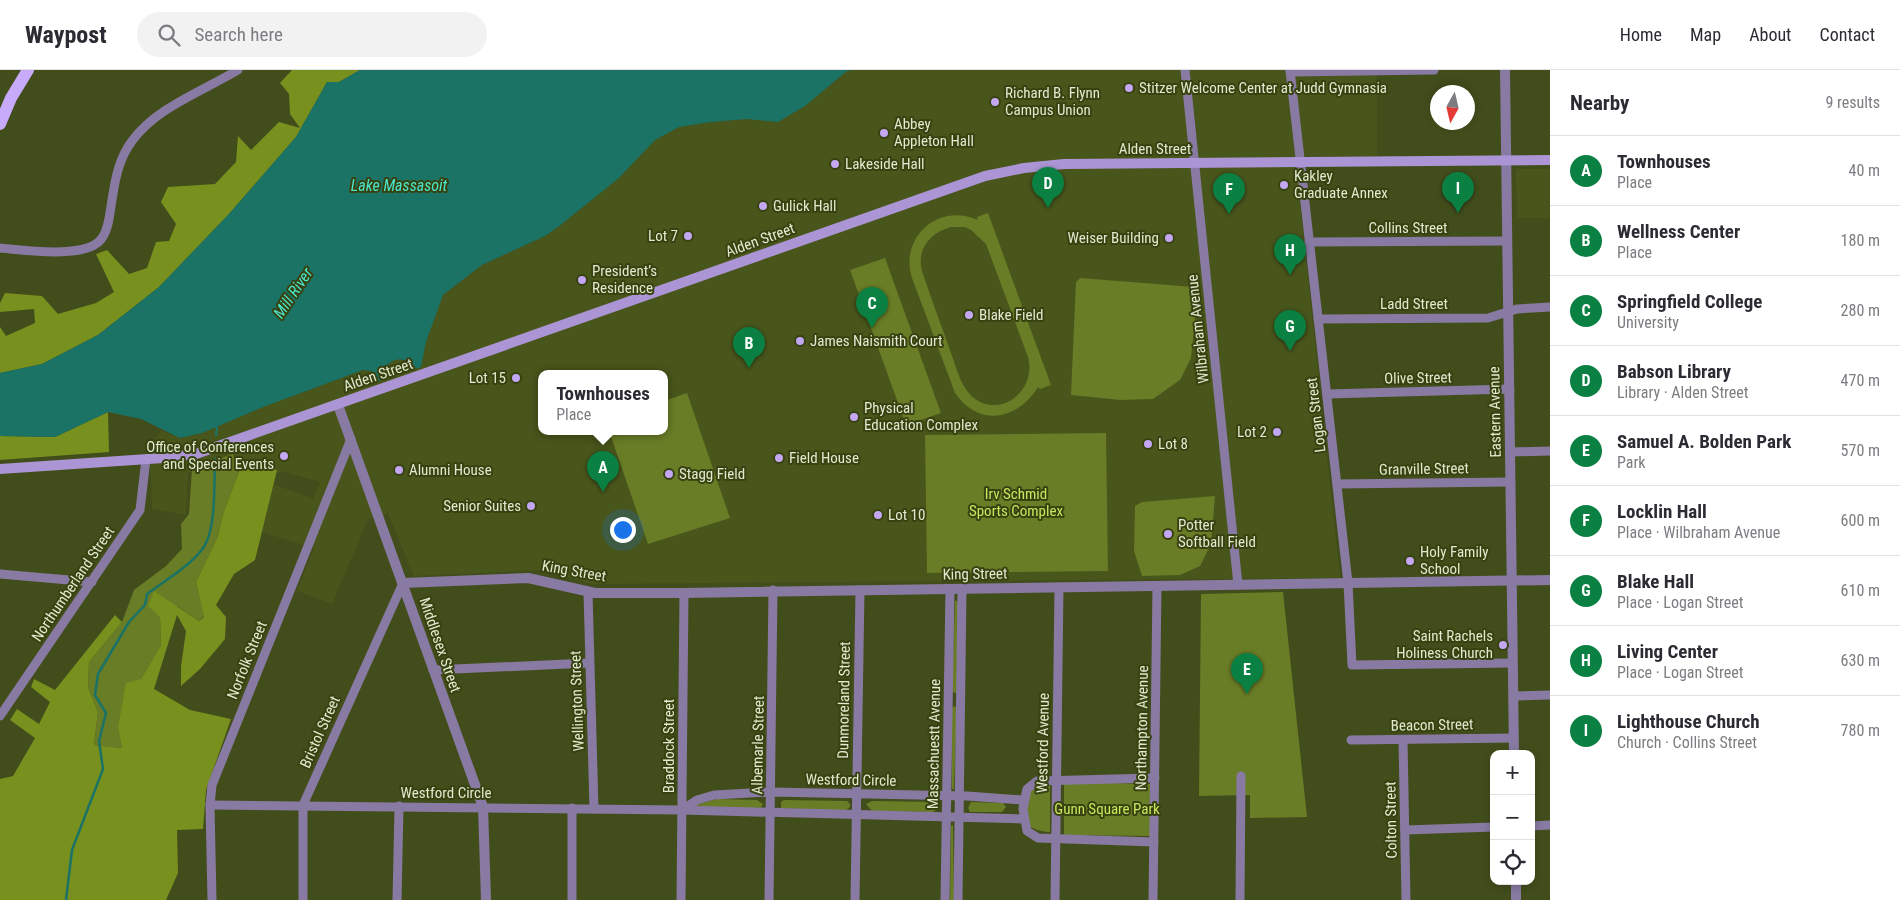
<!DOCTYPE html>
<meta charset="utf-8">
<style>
:root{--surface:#fff;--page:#f2f2f3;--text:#2b2b33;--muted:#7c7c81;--line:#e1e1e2;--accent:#0b8043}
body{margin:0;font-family:"Roboto Condensed",sans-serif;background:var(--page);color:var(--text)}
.controls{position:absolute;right:15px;bottom:15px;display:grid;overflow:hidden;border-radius:10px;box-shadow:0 2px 8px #0003}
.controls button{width:45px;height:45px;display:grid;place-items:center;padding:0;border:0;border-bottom:1px solid var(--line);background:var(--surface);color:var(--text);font:25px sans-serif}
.compass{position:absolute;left:1430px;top:15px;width:45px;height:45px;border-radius:50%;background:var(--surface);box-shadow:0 2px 8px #0003;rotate:188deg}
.you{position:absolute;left:622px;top:459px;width:18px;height:18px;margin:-12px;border:4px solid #fff;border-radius:50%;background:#1a73e8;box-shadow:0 0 0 8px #1a73e833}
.badge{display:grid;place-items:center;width:32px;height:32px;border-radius:50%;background:var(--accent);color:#fff;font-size:16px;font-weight:700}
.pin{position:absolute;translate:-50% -41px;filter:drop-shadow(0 1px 2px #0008)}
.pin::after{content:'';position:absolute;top:26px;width:18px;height:15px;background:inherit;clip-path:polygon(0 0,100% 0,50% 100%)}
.popup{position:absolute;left:538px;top:300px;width:130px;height:65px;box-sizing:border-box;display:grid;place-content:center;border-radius:10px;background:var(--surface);filter:drop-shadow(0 1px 4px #0005);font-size:16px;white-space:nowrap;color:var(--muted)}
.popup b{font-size:19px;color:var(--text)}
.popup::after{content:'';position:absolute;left:50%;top:100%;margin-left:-10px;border:10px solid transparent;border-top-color:var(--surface)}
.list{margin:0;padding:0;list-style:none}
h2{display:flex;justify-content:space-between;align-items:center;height:65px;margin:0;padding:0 20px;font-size:21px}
h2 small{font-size:16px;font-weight:400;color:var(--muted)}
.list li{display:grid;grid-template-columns:32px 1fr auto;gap:15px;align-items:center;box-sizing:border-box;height:70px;padding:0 20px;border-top:1px solid var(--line)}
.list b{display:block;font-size:19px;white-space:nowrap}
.list p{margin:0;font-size:16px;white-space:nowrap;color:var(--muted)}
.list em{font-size:16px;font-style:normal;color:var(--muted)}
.icon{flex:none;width:28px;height:28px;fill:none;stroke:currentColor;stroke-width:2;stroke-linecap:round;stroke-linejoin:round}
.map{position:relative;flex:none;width:1550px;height:830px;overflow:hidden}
header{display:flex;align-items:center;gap:30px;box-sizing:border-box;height:70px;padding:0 25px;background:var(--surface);border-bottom:1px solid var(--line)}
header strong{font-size:24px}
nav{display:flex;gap:28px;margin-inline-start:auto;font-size:18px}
.search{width:350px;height:45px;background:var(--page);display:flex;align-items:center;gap:12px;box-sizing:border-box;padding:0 18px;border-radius:28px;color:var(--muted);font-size:19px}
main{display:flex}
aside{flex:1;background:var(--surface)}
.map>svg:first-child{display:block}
</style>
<header>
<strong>Waypost</strong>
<div class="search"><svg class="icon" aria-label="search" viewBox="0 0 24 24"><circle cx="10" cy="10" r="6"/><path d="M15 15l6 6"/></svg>Search here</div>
<nav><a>Home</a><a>Map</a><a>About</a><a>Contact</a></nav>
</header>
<main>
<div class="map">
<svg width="1550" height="830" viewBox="0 0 1550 830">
<rect width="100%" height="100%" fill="#424d1c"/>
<g fill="#48551b" fill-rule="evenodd">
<path d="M854,0H1377V86H1295L1340,508L592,514L540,500L414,506L388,443L368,449L332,534L297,521L314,478L254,460L271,413L313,429L320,412L284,402L246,408L237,387L188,403L186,445L152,439L150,379L161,360L180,368L202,363L263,337L363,300L372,301L374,312L386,308L385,299L389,292L398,289L421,297L426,272L443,225L482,195L545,166L558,157L619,108L655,70L679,57L711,52L747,49L778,52L805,36L847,1ZM542,303H664V361H542Z"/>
<path d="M1516,99H1550V148H1517Z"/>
</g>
<g fill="#697c26" fill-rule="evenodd">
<path d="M988,143L1051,315L1040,319L1038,317C1018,350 979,358 955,323L912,208C899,167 939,132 978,150L977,147ZM951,157H965L971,160L986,174L1028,287C1038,324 993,353 968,322C959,311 956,296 951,283C942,257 932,231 923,204C915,181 929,163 951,157Z"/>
<path d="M885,188L941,343L906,355L850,200Z"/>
<path d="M1080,208L1194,217L1195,251L1191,288L1180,310L1153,329L1121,330L1071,325L1076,212Z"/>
<path d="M687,323L730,448L648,474L609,361H664V331Z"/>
<path d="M1106,363L1108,501L927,503L925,365Z"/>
<path d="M233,384L238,403L223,444L218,466L196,512L204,546L199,551L177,536L160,547L161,575L141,609L118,658L122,678L94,675L98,642L88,617L89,592L122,552L134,520L166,496L182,479L181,454L189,444L192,399Z"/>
<path d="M1215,426L1211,474L1200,496L1180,505L1142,506L1134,481L1135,436L1142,432Z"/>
<path d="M1283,522L1307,747L1250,748V725L1199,726L1201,524Z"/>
<path d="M955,530L958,532L957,623L952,622Z"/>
<path d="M954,636L957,638L954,720L952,718V638Z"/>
<path d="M1064,712L1151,714L1150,766L1064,765Z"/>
<path d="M1050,714V762C1034,762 1017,752 1019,734L1032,720Z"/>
<path d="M717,729L757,730L763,734L761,738L694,740L692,736Z"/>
<path d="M784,730L847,731L850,734V737L845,741L781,738V732Z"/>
<path d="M872,731L934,732L939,738L933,742L872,741L866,734Z"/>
<path d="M971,732L1003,733L1006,737L1002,742H970L968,738Z"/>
<path d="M953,755L954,830H950L951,756Z"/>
</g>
<g fill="#78901d">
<path d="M292,0H360L339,12H327L296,67L229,144L159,217L98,265L42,294L0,303V257L6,266L35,253L34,239L0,242V233L5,223L42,226L58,244L96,233L114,222L96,184L107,180L129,204L147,198L156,172L169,171L176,154L161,132L168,117L215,114L236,92L238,66L251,80L279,52L300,58L290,44L289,24L280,13Z"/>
<path d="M108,342L109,382L0,390V366L55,367Z"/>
<path d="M243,390L277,400L255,490L234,504L216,535L226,547L225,569L200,599L181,616V596L186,561L177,545L154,619L190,640L231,649L206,720L203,759L177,760L178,803L166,830H0V709L13,706L35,668L10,650L17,639L39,654L50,632L31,617L34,609L55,620L115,545L122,552L89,592L88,617L98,642L94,675L122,678L118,658L126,613L141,609L161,575L160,547L148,536L154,521L199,551L204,547L196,512L218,466L223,444Z"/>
</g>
<path fill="#1b7366" d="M360,0H854L847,1L805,36L778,52L747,49L711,52L679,57L655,70L619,108L558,157L545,166L482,195L443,225L426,272L421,297L411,300L409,291C397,288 391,289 385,299L387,308L374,312L372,301L363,300L263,337L202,363L180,368L141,349L108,342L55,367L0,366V303L42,294L98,265L159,217L229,144L296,67L327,12H339Z"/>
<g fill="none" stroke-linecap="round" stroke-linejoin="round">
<g stroke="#1b7366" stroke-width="2.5">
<path d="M216,365L217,357"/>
<path d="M66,830L72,780L103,699L99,671L106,643L95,625L98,604L129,552L145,535L147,524C164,511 197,492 206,473C216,453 214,412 215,389"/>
</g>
<g stroke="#887aa2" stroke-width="9">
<path d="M1185,0L1238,515"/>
<path d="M1290,0L1348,513L1352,595L1513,593"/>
<path d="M1290,2L1434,0"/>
<path d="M1309,172L1507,171"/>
<path d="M0,178C23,180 88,190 102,168C110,157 110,138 113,124C116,105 120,87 132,71C157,37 203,21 238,0"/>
<path d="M1318,249L1488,248L1517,239L1550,237"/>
<path d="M1327,324L1510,319"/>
<path d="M1511,382L1550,381"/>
<path d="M1337,414L1511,412"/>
<path d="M0,504L92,512"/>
<path d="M588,522L594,739"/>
<path d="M433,600L589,593"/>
<path d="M1513,626L1550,625"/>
<path d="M0,646L140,440L146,389"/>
<path d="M1351,670L1514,668"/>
<path d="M1403,670L1406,830"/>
<path d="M210,735L682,740L1024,749"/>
<path d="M682,740L697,730L714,725L771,722L967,726L1023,730"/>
<path d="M1531,756L1550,755"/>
<path d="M1405,760L1494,757"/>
<path d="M1154,772L1038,768L1027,761L1023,739L1027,719L1037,711L1155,708"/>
<path d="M212,830L210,735L212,715L351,369"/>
<path d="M303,830V735L403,513"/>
<path d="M397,830L399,736"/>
<path d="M572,830V738"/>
<path d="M681,830L684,523"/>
<path d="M769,830L773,520"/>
<path d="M855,830L860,520"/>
<path d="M945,830L950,519"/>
<path d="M958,830L962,519"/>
<path d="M1055,830L1059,517"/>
<path d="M1153,830L1157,516"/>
<path d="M1240,830L1241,706"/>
</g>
<g stroke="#887aa2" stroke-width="10">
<path d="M1505,0L1514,684"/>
<path d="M338,335L483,737L486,830"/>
<path d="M403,513L528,508L595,523H684L1550,510"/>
<path d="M1516,811V830"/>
</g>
<path stroke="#ac95d4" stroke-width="10" d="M0,399L163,388L196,384L985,106L1024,98L1064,94L1550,90"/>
<path stroke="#c8aafa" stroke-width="12" d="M0,54L11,28L28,0"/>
</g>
<g fill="#c3a7f2" stroke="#374210" stroke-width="2">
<circle cx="1129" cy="18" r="5"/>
<circle cx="995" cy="32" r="5"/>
<circle cx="884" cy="63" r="5"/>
<circle cx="835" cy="94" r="5"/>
<circle cx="1284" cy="115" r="5"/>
<circle cx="763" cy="136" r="5"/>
<circle cx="688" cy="166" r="5"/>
<circle cx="1169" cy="168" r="5"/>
<circle cx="582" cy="210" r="5"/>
<circle cx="969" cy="245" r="5"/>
<circle cx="800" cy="271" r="5"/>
<circle cx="516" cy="308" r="5"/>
<circle cx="854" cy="347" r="5"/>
<circle cx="1277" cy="362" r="5"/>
<circle cx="1148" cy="374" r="5"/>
<circle cx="284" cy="386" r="5"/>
<circle cx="779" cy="388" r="5"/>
<circle cx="399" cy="400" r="5"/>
<circle cx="669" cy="404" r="5"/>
<circle cx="531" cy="436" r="5"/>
<circle cx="878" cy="445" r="5"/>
<circle cx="1168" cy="464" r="5"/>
<circle cx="1410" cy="491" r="5"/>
<circle cx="1503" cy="575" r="5"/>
</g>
<g text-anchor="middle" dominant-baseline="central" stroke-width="4" stroke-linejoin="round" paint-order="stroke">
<g font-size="15" fill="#e1e9ce" stroke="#374210" text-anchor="start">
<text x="1139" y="18">Stitzer Welcome Center at Judd Gymnasia</text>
<text x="1005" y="23">Richard B. Flynn<tspan x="1005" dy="17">Campus Union</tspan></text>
<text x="894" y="54">Abbey<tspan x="894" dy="17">Appleton Hall</tspan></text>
<text x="845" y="94">Lakeside Hall</text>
<text x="1294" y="106">Kakley<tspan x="1294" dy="17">Graduate Annex</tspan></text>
<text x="773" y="136">Gulick Hall</text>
<text x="678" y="166" text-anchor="end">Lot 7</text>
<text x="1159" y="168" text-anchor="end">Weiser Building</text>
<text x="592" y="201">President’s<tspan x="592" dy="17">Residence</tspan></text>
<text x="979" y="245">Blake Field</text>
<text x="810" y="271">James Naismith Court</text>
<text x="506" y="308" text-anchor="end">Lot 15</text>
<text x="864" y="338">Physical<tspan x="864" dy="17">Education Complex</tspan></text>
<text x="1267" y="362" text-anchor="end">Lot 2</text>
<text x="1158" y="374">Lot 8</text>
<text x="274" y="377" text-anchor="end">Office of Conferences<tspan x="274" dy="17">and Special Events</tspan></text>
<text x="789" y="388">Field House</text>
<text x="409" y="400">Alumni House</text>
<text x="679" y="404">Stagg Field</text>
<text x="521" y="436" text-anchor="end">Senior Suites</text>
<text x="888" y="445">Lot 10</text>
<text x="1178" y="455">Potter<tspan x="1178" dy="17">Softball Field</tspan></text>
<text x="1420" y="482">Holy Family<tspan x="1420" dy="17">School</tspan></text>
<text x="1493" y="566" text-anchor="end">Saint Rachels<tspan x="1493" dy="17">Holiness Church</tspan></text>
</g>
<g font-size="15" fill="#e1e9ce" stroke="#374210">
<text x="1155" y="79">Alden Street</text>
<text x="1408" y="158">Collins Street</text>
<text transform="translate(760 170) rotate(-20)">Alden Street</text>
<text x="1414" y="234">Ladd Street</text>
<text transform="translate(1198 259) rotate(-96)">Wilbraham Avenue</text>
<text transform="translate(378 305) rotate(-19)">Alden Street</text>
<text transform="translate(1418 308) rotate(-1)">Olive Street</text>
<text transform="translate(1495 342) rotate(-91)">Eastern Avenue</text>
<text transform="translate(1316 345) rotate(-97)">Logan Street</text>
<text transform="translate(1424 399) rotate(-1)">Granville Street</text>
<text transform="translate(574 501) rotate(10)">King Street</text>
<text transform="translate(975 504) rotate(-1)">King Street</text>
<text transform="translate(73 514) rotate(-56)">Northumberland Street</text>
<text transform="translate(440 575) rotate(71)">Middlesex Street</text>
<text transform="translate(247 590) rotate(-68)">Norfolk Street</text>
<text transform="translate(844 630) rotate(-89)">Dunmoreland Street</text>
<text transform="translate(577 631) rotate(-92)">Wellington Street</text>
<text transform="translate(1432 655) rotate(-1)">Beacon Street</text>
<text transform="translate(1142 658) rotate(-89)">Northampton Avenue</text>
<text transform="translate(320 662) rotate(-66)">Bristol Street</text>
<text transform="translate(1043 673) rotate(-89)">Westford Avenue</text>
<text transform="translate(934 674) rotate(-89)">Massachuestt Avenue</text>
<text transform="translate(758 675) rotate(-89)">Albemarle Street</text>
<text transform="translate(669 676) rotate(-90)">Braddock Street</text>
<text transform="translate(851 710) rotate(1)">Westford Circle</text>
<text x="446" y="723">Westford Circle</text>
<text transform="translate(1391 750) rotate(-91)">Colton Street</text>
</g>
<g font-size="15" fill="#c8e85e" stroke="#374210">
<text x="1016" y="424">Irv Schmid<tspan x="1016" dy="17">Sports Complex</tspan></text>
<text x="1107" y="739">Gunn Square Park</text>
</g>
<g font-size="16" font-style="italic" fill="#49e6cf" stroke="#374210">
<text x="399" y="115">Lake Massasoit</text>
<text transform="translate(293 223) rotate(-56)">Mill River</text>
</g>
</g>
</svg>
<div class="controls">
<button>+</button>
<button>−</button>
<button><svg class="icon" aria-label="locate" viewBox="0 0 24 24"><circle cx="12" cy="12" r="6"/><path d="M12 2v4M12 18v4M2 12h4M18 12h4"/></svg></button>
</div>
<svg class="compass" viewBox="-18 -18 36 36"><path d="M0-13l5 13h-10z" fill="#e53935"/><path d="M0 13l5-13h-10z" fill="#7c7c81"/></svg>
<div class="you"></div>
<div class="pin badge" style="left:603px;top:422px">A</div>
<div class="popup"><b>Townhouses</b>Place</div>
<div class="pin badge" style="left:749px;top:298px">B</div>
<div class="pin badge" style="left:872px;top:258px">C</div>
<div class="pin badge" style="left:1048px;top:138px">D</div>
<div class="pin badge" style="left:1247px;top:624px">E</div>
<div class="pin badge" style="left:1229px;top:144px">F</div>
<div class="pin badge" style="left:1290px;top:281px">G</div>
<div class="pin badge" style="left:1290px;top:205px">H</div>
<div class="pin badge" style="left:1458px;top:143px">I</div>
</div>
<aside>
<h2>Nearby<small>9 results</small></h2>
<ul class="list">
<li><span class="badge">A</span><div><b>Townhouses</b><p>Place</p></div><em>40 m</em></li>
<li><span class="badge">B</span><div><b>Wellness Center</b><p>Place</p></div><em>180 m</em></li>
<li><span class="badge">C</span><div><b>Springfield College</b><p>University</p></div><em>280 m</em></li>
<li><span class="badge">D</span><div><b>Babson Library</b><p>Library · Alden Street</p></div><em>470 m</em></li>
<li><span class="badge">E</span><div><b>Samuel A. Bolden Park</b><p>Park</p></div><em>570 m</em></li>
<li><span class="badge">F</span><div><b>Locklin Hall</b><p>Place · Wilbraham Avenue</p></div><em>600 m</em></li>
<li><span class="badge">G</span><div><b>Blake Hall</b><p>Place · Logan Street</p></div><em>610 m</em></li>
<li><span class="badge">H</span><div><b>Living Center</b><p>Place · Logan Street</p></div><em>630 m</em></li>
<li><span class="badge">I</span><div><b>Lighthouse Church</b><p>Church · Collins Street</p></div><em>780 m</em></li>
</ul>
</aside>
</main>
